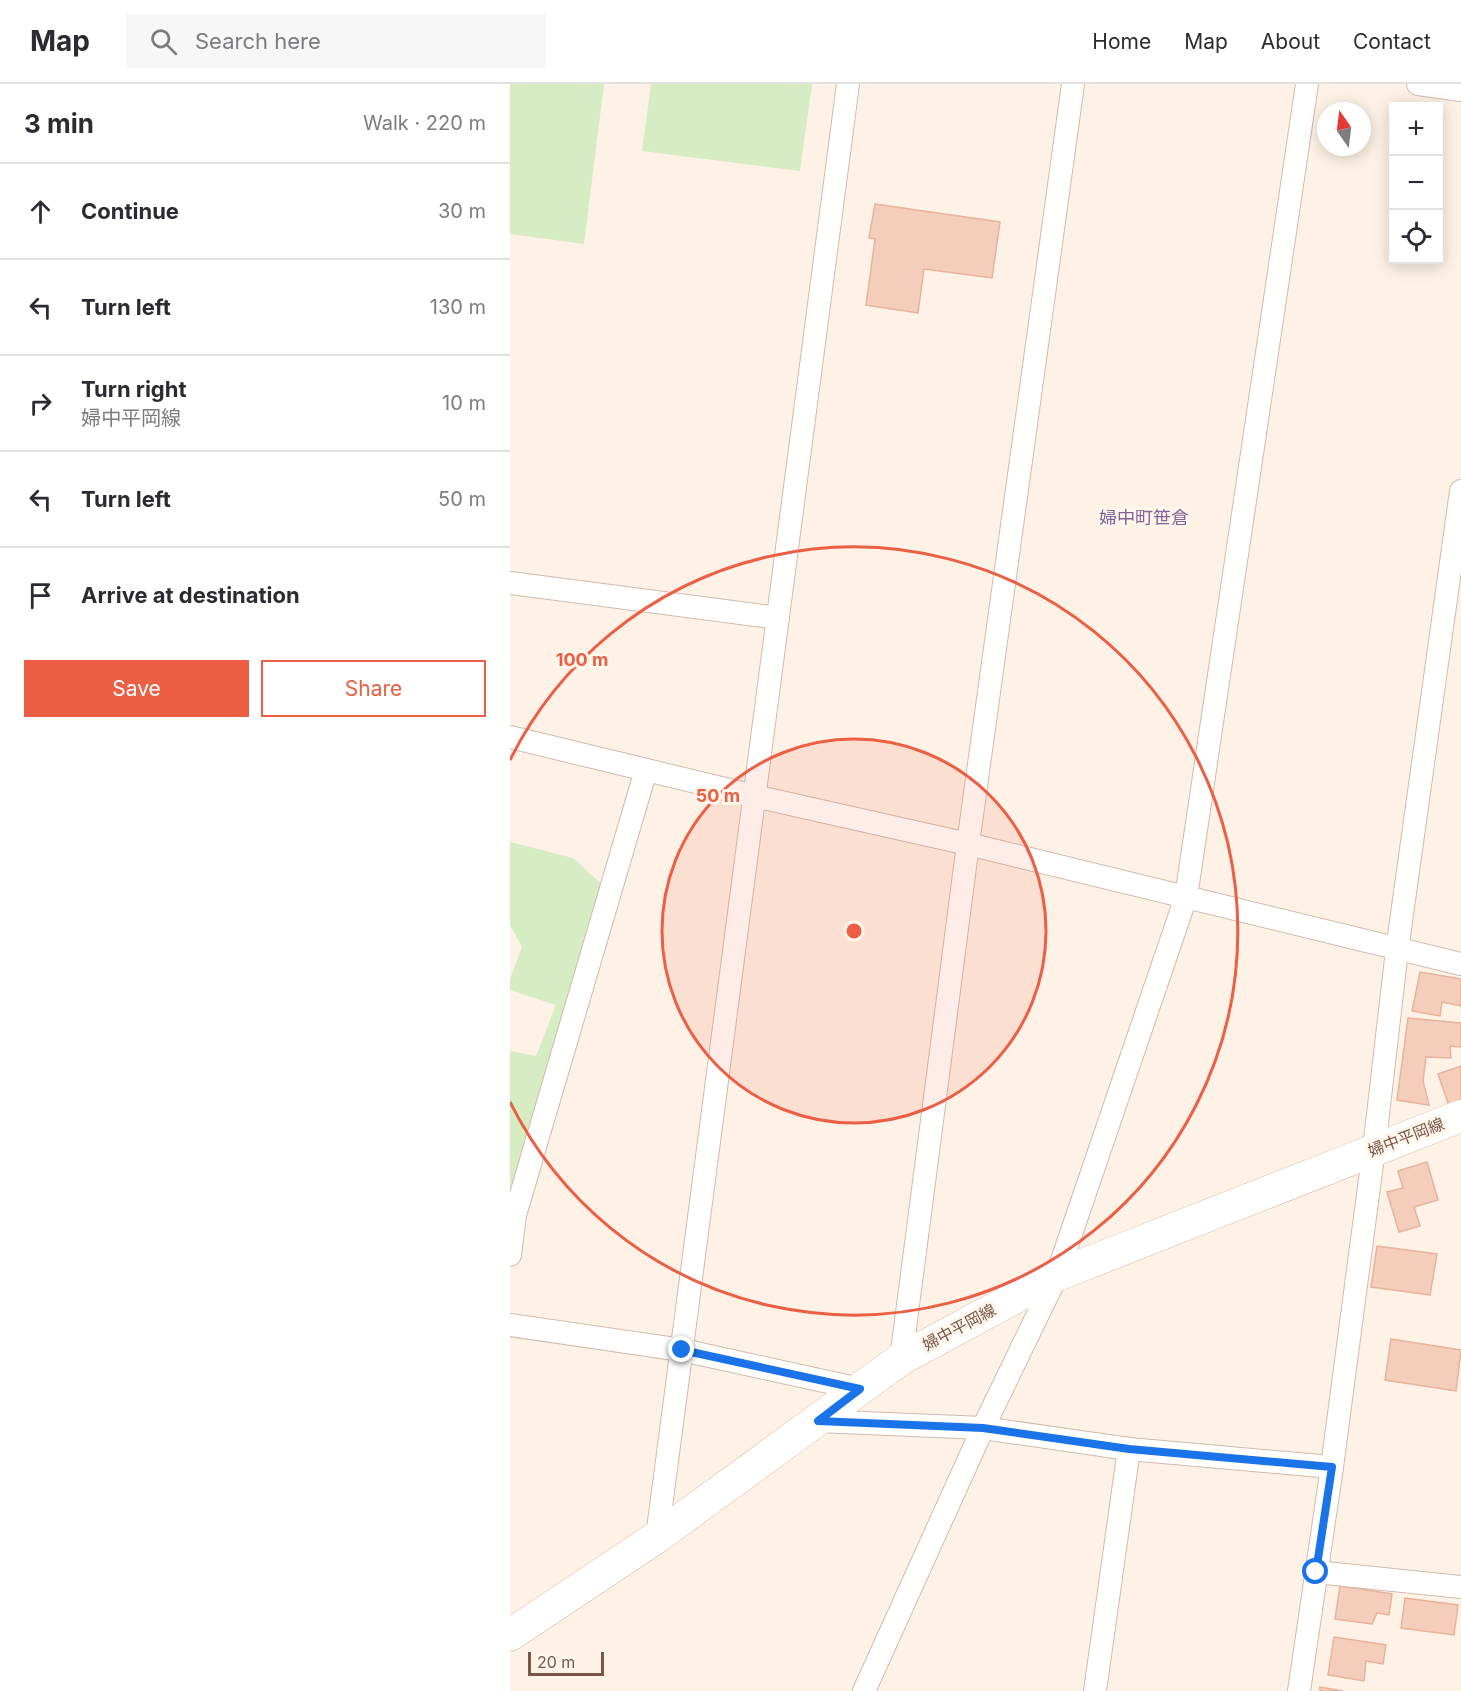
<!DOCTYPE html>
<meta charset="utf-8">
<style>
:root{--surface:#fff;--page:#f7f7f7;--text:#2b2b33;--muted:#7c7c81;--line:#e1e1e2;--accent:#ed5f44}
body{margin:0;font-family:Inter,"Noto Sans JP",sans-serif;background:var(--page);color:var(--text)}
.controls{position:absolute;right:18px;top:18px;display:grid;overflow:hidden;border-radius:0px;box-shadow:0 3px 15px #0003}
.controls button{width:54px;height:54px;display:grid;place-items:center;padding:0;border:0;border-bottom:2px solid var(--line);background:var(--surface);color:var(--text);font:30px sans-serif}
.compass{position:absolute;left:807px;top:18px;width:54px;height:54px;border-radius:50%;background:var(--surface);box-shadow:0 3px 15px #0003;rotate:346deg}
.scale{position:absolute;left:18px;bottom:15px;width:76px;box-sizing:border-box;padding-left:6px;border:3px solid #785648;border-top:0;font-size:16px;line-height:21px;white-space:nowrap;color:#785648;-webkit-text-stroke:4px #fff6ec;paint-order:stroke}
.stop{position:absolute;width:18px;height:18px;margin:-14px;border:4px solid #1a73e8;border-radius:50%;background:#fff}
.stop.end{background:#1a73e8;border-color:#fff;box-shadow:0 2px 6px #0008}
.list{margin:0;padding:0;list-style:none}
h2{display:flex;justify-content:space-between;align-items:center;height:78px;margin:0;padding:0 24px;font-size:26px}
h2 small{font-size:20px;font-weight:400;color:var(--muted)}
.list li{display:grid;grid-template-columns:39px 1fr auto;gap:18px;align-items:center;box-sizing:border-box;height:96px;padding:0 24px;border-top:2px solid var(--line)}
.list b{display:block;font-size:22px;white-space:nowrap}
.list p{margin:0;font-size:20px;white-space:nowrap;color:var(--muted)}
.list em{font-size:20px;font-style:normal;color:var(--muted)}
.actions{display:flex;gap:12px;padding:18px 24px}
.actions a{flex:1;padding:14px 0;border:2px solid var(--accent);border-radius:0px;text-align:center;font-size:21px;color:var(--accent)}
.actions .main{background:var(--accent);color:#fff}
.icon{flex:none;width:33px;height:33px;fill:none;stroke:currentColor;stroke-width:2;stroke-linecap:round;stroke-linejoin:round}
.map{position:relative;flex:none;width:951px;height:1607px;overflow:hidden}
header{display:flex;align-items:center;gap:36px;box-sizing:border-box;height:84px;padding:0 30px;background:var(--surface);border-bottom:2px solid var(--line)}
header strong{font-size:28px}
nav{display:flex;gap:33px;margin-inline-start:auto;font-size:21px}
.search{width:420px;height:54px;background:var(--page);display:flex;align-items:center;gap:15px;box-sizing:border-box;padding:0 21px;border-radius:0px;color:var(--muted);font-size:22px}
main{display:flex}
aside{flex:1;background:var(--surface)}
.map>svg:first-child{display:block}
</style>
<header>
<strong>Map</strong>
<div class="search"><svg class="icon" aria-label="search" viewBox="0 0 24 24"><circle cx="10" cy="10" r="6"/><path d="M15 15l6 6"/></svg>Search here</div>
<nav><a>Home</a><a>Map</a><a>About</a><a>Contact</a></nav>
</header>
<main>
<aside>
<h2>3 min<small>Walk · 220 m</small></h2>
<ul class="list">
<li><svg class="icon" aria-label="ahead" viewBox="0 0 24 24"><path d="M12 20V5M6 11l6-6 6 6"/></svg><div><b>Continue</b></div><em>30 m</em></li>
<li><svg class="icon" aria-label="left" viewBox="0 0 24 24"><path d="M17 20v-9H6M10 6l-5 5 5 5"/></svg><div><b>Turn left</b></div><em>130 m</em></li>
<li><svg class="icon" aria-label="right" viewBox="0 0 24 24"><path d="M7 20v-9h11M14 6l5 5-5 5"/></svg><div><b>Turn right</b><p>婦中平岡線</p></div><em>10 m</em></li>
<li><svg class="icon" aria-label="left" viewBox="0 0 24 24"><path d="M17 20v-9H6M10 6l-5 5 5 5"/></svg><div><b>Turn left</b></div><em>50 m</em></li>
<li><svg class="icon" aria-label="arrive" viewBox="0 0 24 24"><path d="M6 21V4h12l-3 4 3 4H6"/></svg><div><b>Arrive at destination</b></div></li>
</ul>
<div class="actions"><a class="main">Save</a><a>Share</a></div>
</aside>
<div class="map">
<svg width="951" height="1607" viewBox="0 0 951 1607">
<rect width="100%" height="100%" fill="#fdf2e5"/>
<g fill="#d6ecc2">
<path d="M0,0H94L74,160L0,150Z"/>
<path d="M141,0H302L290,87L132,67Z"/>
<path d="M0,758L63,774L98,806L6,1174L0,1181V967L26,972L46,921L0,906V895L12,863L0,841Z"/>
</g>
<g fill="#f4cebb" stroke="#e8b39b" stroke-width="1.5">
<path d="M365,120L490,138L482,194L414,185L408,229L356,221L365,155L359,154Z"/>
<path d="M910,888L951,895V922L932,918L930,932L902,927Z"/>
<path d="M898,934L951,939V963L940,962L941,974L916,973L913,997L919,1021L887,1016Z"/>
<path d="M951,982V1018L939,1022L928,990Z"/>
<path d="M917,1078L928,1116L904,1123L910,1142L889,1148L877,1108L893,1104L888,1087Z"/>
<path d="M867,1162L927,1170L920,1211L861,1203Z"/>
<path d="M881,1255L951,1266L946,1307L875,1296Z"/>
<path d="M830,1502L882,1510L879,1531L867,1529L862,1540L825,1535Z"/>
<path d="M895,1514L948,1521L944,1551L891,1544Z"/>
<path d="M824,1553L876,1561L873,1580L856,1577L854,1597L818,1591Z"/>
<path d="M810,1603L833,1607H810Z"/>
</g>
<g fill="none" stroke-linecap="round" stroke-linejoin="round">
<defs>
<g id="minor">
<path d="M908,0L951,6"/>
<path d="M0,499L268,534"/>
<path d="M0,653L244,712L458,760L951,880"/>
<path d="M0,1171L5,1131L136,686"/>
<path d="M0,1241L172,1266L350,1305"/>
<path d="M391,1275L458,760L563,0"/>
<path d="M307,1337L473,1344L619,1365L822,1383"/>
<path d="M147,1453L338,0"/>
<path d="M806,1488L951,1503"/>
<path d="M354,1607L473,1344L547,1191L676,813L797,0"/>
<path d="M585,1607L619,1365"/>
<path d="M789,1607L822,1383L864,1065L887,866L951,407"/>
</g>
<path id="secondary" d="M0,1551L147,1453L391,1275L547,1191L951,1032"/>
</defs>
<use href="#minor" stroke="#d2bbad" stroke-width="24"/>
<use href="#secondary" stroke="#d5bbaa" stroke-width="33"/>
<use href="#minor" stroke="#fff" stroke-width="22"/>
<use href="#secondary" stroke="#fff" stroke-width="32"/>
</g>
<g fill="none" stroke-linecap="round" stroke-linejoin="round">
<path stroke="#1a73e8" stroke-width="8" d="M172,1266L350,1305L308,1337L473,1344L619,1365L822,1383L806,1488"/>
</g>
<circle cx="344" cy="847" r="192" fill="#ed5f44" fill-opacity=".12"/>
<g fill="none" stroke="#ed5f44" stroke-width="3">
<circle cx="344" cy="847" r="192"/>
<path d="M0 676A384 384 0 1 1 0 1018"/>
</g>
<g text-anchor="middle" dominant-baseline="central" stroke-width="6" stroke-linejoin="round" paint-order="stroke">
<g font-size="16" fill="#785648" stroke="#fff6ec">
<text transform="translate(896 1053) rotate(-21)">婦中平岡線</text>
<text transform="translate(449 1243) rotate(-28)">婦中平岡線</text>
</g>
<g font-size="18" fill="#85649b" stroke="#fff6ec">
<text x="634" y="433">婦中町笹倉</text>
</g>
</g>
<circle cx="344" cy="847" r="9" fill="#ed5f44" stroke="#fff6ec" stroke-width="3"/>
<g font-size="18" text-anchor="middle" font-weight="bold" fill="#ed5f44" stroke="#fff6ec" stroke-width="6" stroke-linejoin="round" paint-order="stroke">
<text x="72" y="582">100 m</text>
<text x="208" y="718">50 m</text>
</g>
</svg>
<div class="controls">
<button>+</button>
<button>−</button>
<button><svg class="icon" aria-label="locate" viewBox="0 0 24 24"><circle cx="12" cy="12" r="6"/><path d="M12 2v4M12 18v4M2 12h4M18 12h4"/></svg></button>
</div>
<svg class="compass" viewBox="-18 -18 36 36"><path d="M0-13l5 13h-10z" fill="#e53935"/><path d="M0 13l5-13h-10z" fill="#7c7c81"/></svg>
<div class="scale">20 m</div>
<div class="stop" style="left:806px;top:1488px"></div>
<div class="stop end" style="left:172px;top:1266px"></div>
</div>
</main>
